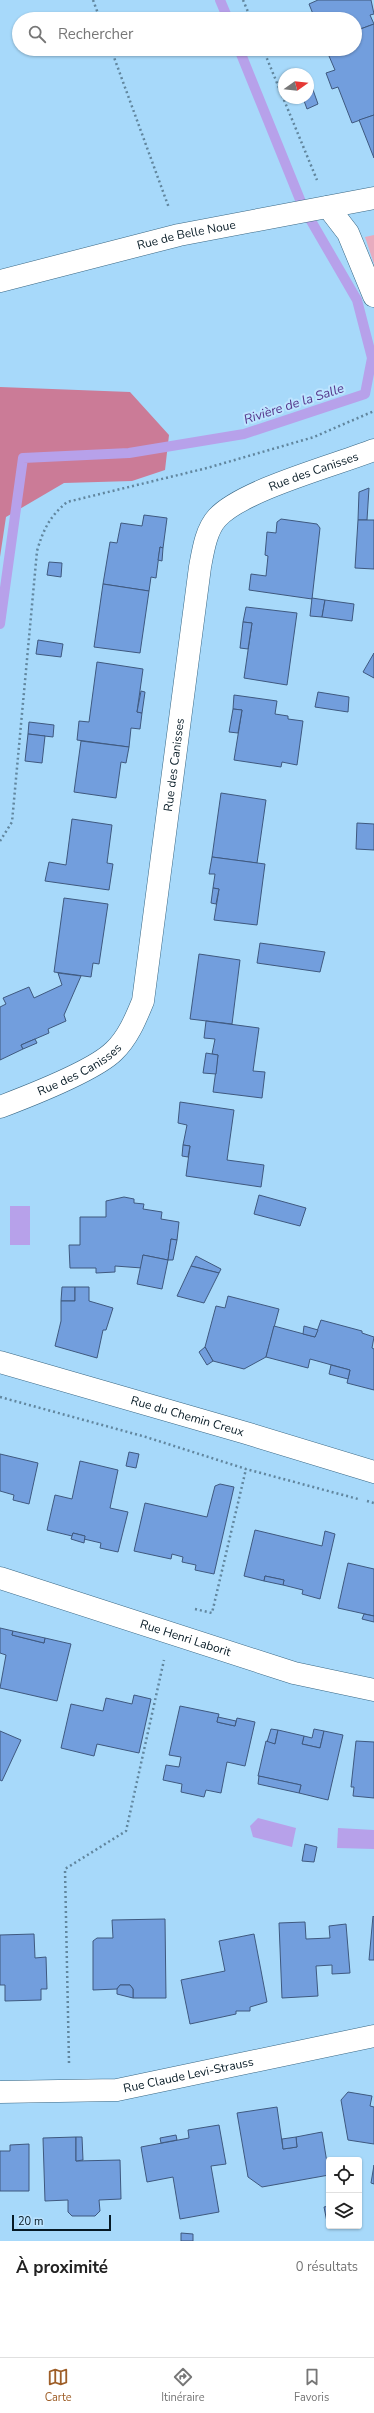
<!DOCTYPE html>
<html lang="fr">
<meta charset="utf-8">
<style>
:root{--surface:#fff;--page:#f6f6f6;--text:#222;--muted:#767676;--line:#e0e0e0;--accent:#9e5e28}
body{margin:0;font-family:"Nunito Sans",sans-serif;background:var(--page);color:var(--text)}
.controls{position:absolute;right:12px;bottom:12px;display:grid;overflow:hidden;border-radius:4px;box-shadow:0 1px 3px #0004}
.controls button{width:36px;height:36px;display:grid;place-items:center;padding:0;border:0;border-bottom:1px solid var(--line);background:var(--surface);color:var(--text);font:20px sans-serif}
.compass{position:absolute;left:278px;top:68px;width:36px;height:36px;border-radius:50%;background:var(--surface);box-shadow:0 1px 3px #0004;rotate:75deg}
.scale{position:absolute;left:12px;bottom:10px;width:99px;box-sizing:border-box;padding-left:4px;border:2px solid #061a25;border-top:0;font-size:11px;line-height:14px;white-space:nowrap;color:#061a25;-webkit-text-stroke:3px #bde4ff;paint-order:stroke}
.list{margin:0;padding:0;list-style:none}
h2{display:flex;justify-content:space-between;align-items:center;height:52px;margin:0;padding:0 16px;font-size:17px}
h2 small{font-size:13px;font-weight:400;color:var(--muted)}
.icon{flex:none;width:22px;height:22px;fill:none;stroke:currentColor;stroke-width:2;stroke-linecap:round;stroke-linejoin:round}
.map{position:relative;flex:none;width:374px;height:2241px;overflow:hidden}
.search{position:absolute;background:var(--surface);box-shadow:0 1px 3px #0004;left:12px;right:12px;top:12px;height:44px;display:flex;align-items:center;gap:10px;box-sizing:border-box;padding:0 14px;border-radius:22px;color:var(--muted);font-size:15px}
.sheet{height:116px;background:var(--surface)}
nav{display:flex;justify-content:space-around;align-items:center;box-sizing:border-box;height:56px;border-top:1px solid var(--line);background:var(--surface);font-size:11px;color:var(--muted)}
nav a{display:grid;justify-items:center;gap:2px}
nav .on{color:var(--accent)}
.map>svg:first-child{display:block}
</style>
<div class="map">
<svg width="374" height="2241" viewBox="0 0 374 2241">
<rect width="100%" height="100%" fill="#a7d9fa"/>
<path fill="#e7acbf" d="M374,235V264L365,237Z"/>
<path fill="#cb7b97" d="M0,387L130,392L169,435L165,470L132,481L64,483L6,517L0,557Z"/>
<g fill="#b7a1ea">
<rect x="10" y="1206" width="20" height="39"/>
<path d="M258,1818L296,1828L292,1847L253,1837L250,1826Z"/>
<path d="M338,1828L374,1830V1849L337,1848Z"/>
</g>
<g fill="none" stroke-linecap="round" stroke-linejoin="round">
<g stroke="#b7a1ea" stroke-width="10">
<path d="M220,0L228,19"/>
<path d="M0,624L23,458L129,453L244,434L365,394L372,358L357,300L303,207L239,49"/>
</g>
</g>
<g fill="#729edd" stroke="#3f597f">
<path d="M318,0H371L374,14L370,15L374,24L355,31V19H315L309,4Z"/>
<path d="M374,24V115L352,123L338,87L332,89L326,73L335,70L326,49H355V31Z"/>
<path d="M312,87L318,104L307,109L303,98H308V89Z"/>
<path d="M374,115V158L359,120Z"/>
<path d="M369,488L367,520H358L359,492Z"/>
<path d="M144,515L167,518L163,548L160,547L156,578L151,577L149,591L103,584L110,542L117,543L121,523L142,526Z"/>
<path d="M281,519L317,524L320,528L312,599L249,590L251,574L266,576L268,556L265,555L267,532L276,533L277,522Z"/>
<path d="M358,520H374V569L355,568Z"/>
<path d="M160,547L163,548L162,561L158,560Z"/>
<path d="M49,562L62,563L61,577L47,575Z"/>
<path d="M103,584L149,591L140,653L94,647Z"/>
<path d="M312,598L325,600L322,617L310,616Z"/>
<path d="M325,600L354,604L352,621L322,617Z"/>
<path d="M246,607L297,613L287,685L244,678L252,623L243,622Z"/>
<path d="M243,622L252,623L248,649L240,648Z"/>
<path d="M38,640L63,644L61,657L36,654Z"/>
<path d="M374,653V678L363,672Z"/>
<path d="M97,662L143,669L137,712L142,713L140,729L131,728L129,747L77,740L79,721L89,722Z"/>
<path d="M141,691L145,692L142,713L137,712Z"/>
<path d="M318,692L349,697L348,712L315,707Z"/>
<path d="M234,695L277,701L275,714L288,716V719L303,721L297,765L282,762L281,767L234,760L242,710L233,709Z"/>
<path d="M233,709L242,710L238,733L229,732Z"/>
<path d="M29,722L54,725L53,737L28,734Z"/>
<path d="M28,734L45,736L42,763L25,761Z"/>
<path d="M81,741L129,747L126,763L121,762L116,798L74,792Z"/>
<path d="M221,793L266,800L257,863L212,857Z"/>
<path d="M72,819L112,825L107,863L113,864L109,890L45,881L49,862L66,865Z"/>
<path d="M357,823L374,824V850L356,849Z"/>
<path d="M212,857L265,864L257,925L214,920L219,889L213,888L215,874H209Z"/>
<path d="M213,888L219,889L216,904L211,903Z"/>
<path d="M64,898L108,904L99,964L93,963L91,977L54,972Z"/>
<path d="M260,943L325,952L320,972L257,963Z"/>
<path d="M199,954L240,960L232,1024L190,1019Z"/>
<path d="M58,973L81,976L64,1015L66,1021L48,1029L49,1033L21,1045L23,1049L0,1060V1007L6,1004L3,998L29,987L34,998L62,985Z"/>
<path d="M206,1021L259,1028L253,1071L265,1072L262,1098L213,1092L218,1055L212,1054L215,1039L204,1038Z"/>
<path d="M35,1039L37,1043L23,1049L21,1045Z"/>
<path d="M206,1053L218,1055L216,1074L203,1073Z"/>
<path d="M180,1102L234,1110L227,1160L264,1165L261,1187L186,1176L190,1146L183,1145L187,1125L178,1123Z"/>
<path d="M183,1145L190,1146L188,1157L182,1156Z"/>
<path d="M259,1195L306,1208L300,1226L254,1214Z"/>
<path d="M124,1197L134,1199V1203L144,1204L143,1209L162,1212L161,1219L179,1222L177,1240L171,1239L168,1260L143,1255L142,1268L115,1266V1272L96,1273V1268H70L69,1245H80V1217H106V1201Z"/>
<path d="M171,1239L177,1240L173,1260H168Z"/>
<path d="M143,1255L168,1260L162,1289L137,1284Z"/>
<path d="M196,1256L221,1269L219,1273L191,1266Z"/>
<path d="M191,1266L219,1273L204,1303L177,1296Z"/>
<path d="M62,1287H75V1301H61Z"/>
<path d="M75,1287H89V1301L113,1308L106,1330H103L97,1358L55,1346L61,1321V1301H75Z"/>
<path d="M228,1296L279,1309L266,1357L244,1369L213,1361L205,1347L216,1306L225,1308Z"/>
<path d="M321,1320L362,1331V1333L374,1337L372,1348L374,1349V1390L347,1383L350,1370L310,1359L308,1368L266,1357L274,1326L315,1337Z"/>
<path d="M304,1326L318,1330L315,1337L303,1334Z"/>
<path d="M205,1347L213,1361L207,1365L199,1352Z"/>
<path d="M331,1365L350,1370L348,1379L329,1374Z"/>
<path d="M129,1452L139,1454L136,1468L126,1466Z"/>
<path d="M0,1454L38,1463L29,1504L13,1500L14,1495L0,1491Z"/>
<path d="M80,1461L118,1470L110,1508L128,1512L118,1552L100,1548L101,1543L84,1539L85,1536L73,1533L72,1536L47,1530L55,1495L72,1499Z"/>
<path d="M220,1484L234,1487L214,1574L195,1570L196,1565L182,1562L183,1557L172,1554L171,1559L134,1551L145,1503L207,1517L215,1486Z"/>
<path d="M255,1530L322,1546L325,1531L335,1534L320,1599L302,1594L303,1590L283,1585L284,1580L265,1576L264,1581L244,1576Z"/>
<path d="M73,1533L85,1536L84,1543L71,1539Z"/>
<path d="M348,1563L374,1569V1616L338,1608Z"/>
<path d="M265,1576L284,1580L283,1585L264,1581Z"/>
<path d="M364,1614L374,1616V1622L362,1619Z"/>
<path d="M0,1628L13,1631L12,1635L44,1643L45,1638L71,1644L57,1701L0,1688L6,1655L0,1653Z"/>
<path d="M13,1631L45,1638L44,1643L12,1635Z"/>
<path d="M134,1695L151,1699L139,1753L97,1744L94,1756L61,1748L71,1704L103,1711L106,1698L132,1704Z"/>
<path d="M180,1706L219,1714L217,1722L235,1726L237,1718L255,1722L245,1766L227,1762L221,1793L206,1790L204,1797L181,1792L182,1784L163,1780L166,1765L179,1767L181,1757L169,1755Z"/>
<path d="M218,1717L236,1721L235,1726L217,1722Z"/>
<path d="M271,1729L278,1730L275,1744L267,1742Z"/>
<path d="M314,1729L324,1731L320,1748L302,1744L304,1736L312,1738Z"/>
<path d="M278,1730L304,1736L302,1744L320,1748L324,1731L343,1735L328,1800L299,1793L301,1785L258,1776L266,1741L275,1744Z"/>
<path d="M0,1731L21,1740L2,1781L0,1780Z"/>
<path d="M356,1741L374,1742V1798L353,1796L354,1787H351Z"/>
<path d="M259,1776L301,1785L299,1793L258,1784Z"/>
<path d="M305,1844L317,1847L314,1862L302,1861Z"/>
<path d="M373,1916L374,1917V1960H369Z"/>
<path d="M165,1919L166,1998H133V1989L130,1985H120L117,1989L93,1990V1941L97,1938H113L112,1920Z"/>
<path d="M305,1922L306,1939L330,1938L329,1926L346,1924L350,1973L332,1974V1965L316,1966L318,1996L282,1998L279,1923Z"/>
<path d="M34,1934L35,1958L46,1957L47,1989H41V2000L5,2001V1985H0V1935Z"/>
<path d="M254,1934L267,2002L250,2007V2011H236V2014L190,2024L181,1980L225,1971L219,1941Z"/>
<path d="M120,1985H130L133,1989V1998L117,1994V1989Z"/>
<path d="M348,2092L372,2096L370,2106L374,2107V2144L348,2140L341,2100Z"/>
<path d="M277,2107L283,2149L297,2147L296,2137L322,2132L329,2175L262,2187L248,2177L237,2113Z"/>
<path d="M219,2125L226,2164L211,2166L219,2212L180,2219L173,2177L147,2182L141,2147L189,2138L188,2130Z"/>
<path d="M176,2135L177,2140L161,2143L160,2138Z"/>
<path d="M76,2137V2161L120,2160L121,2199L99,2200L100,2211L95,2216H72L68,2212V2200L45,2201L43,2138Z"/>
<path d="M76,2137H82L83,2160L76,2161Z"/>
<path d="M296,2137L297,2147L283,2149L282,2139Z"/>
<path d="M29,2144V2191H0V2151H10V2145Z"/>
<path d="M374,2165V2184L371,2183Z"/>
<path d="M329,2206V2222H327L324,2207Z"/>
<path d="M181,2233L193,2234V2241H181Z"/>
</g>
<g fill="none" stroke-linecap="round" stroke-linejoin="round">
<defs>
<g id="minor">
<path d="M328,207L348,233L374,296"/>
<path id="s1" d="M0,281L179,235L374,198"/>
<path id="s2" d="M0,1107C29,1096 94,1071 114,1051C128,1038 136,1018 143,1001L200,567C203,551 206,530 217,518C242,490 336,465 374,450"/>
<path id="s3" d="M0,1362L246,1433L374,1472"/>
<path id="s4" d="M0,1578L294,1673L374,1690"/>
<path id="s5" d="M0,2092L117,2090L374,2036"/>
</g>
</defs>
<use href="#minor" stroke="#396784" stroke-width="23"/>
<g stroke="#61869e" stroke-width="2.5" stroke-dasharray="2 3" stroke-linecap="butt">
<path d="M93,0L100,19"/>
<path d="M243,0L251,19"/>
<path d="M111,49L169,208"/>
<path d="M263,49L317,180"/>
<path d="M0,841L12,822L37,551C43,530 50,516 67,502L207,468L314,437L374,411"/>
<path d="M0,1397L146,1437L246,1469L358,1499"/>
<path d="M367,1501L374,1503"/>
<path d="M195,1609L212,1613L246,1469"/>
<path d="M69,2063L65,1869L126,1831L164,1660"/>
</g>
<use href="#minor" stroke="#fff" stroke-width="22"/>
</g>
<g text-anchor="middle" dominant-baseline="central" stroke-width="4" stroke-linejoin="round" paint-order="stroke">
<g font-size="12" fill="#061a25" stroke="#bde4ff">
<text stroke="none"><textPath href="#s1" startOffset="192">Rue de Belle Noue</textPath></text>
<text stroke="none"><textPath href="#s2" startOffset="784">Rue des Canisses</textPath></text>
<text stroke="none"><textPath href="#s2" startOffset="424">Rue des Canisses</textPath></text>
<text stroke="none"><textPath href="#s2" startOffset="88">Rue des Canisses</textPath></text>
<text stroke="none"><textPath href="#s3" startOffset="195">Rue du Chemin Creux</textPath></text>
<text stroke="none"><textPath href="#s4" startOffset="195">Rue Henri Laborit</textPath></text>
<text stroke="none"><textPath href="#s5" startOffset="190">Rue Claude Levi-Strauss</textPath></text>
</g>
<g font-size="13" font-style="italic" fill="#56368b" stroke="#bde4ff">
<text transform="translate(294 404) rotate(-18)">Rivière de la Salle</text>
</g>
</g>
</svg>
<div class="controls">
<button><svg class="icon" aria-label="locate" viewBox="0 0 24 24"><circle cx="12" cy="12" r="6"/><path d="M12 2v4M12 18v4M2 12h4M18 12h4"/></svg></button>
<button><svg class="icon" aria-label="layers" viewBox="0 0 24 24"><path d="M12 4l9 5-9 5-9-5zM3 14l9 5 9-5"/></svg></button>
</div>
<svg class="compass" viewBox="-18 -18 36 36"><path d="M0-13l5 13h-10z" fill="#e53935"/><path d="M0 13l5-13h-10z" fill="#767676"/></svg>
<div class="scale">20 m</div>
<div class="search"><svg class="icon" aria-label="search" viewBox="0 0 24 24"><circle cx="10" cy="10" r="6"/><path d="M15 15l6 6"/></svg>Rechercher</div>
</div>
<section class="sheet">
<h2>À proximité<small>0 résultats</small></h2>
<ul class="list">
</ul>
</section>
<nav>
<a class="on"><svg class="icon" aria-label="map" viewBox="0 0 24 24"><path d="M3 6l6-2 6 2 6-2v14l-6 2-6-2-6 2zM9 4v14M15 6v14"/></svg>Carte</a>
<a><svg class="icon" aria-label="directions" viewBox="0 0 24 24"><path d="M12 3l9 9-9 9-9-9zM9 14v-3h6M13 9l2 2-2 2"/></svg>Itinéraire</a>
<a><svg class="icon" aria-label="saved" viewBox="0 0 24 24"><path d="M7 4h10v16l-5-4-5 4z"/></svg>Favoris</a>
</nav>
